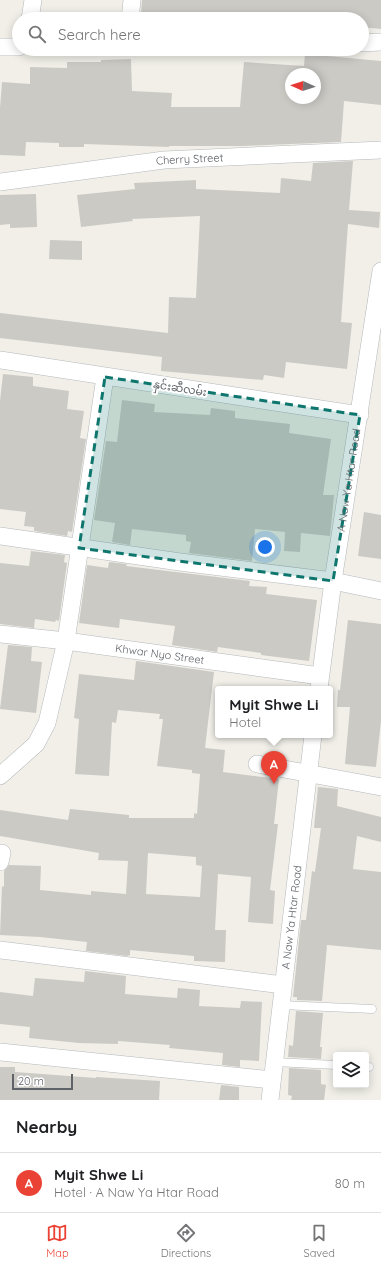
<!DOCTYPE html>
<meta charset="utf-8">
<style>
:root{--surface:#fff;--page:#f6f6f6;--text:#202124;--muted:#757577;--line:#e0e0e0;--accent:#ea4335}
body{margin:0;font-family:Quicksand,"Noto Sans Myanmar",sans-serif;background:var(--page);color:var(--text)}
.controls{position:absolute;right:12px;bottom:12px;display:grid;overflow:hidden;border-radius:4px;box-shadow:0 2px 10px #0003}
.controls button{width:36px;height:36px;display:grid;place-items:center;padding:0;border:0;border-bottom:1px solid var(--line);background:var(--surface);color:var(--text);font:20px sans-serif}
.compass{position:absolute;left:285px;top:68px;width:36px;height:36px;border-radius:50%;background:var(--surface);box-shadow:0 2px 10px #0003;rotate:273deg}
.scale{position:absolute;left:12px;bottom:10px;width:61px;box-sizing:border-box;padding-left:4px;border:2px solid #5f6368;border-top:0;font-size:11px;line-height:14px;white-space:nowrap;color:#5f6368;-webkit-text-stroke:3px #fff;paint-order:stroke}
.you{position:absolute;left:265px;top:547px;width:14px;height:14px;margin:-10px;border:3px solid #fff;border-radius:50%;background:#1a73e8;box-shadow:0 0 0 6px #1a73e833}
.badge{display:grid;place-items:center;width:26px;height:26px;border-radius:50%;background:var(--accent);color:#fff;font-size:13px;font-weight:700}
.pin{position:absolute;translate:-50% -33px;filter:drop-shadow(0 1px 2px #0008)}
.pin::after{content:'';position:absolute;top:21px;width:14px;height:12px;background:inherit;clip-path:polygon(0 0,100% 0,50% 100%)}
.popup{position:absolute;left:215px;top:686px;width:118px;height:52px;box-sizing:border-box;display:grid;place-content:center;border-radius:4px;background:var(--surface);filter:drop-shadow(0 1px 3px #0005);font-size:13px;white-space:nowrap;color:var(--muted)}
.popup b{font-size:15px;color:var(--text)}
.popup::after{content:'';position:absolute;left:50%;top:100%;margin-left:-8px;border:8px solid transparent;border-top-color:var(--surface)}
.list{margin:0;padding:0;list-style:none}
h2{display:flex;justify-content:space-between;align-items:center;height:52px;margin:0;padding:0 16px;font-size:17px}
h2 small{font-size:13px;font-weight:400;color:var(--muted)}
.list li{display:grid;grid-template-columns:26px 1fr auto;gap:12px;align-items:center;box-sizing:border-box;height:60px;padding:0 16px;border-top:1px solid var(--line)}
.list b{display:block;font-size:15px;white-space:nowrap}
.list p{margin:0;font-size:13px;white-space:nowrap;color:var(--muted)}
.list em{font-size:13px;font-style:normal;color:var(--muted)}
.icon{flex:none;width:22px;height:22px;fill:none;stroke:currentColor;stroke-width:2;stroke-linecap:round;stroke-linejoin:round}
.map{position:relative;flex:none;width:381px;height:1100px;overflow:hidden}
.search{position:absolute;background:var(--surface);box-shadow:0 2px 10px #0003;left:12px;right:12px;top:12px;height:44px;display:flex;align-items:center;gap:10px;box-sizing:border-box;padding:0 14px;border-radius:22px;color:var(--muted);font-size:15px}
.sheet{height:112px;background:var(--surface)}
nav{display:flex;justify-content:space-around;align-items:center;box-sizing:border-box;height:56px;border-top:1px solid var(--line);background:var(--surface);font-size:11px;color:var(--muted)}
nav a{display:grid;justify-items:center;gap:2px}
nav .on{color:var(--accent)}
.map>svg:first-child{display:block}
</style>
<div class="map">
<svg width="381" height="1100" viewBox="0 0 381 1100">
<rect width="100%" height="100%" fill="#f1efe8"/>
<g fill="#cccac5" fill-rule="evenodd">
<path d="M142,0H381V29L362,27V19H264L243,15L242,19H191L141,14Z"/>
<path d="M305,54L381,61V105L344,101L341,142L242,146H169V147L84,144V147H59V143L26,142L25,156L0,155V108L2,82L30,84V67L67,68V62H101V60L131,59L132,91L172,93L171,107H240L244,62L304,66ZM291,74H315V98H291Z"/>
<path d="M353,161L349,210L380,212L379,228L348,224L341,322L352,323L347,369L286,362L284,378L264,375L263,380L161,371L162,357L0,338V313L168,333L169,297L196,298L200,216L132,219L133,221L81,227L77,195L135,189L134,183L196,180V189L280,193L281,178L311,181L313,163Z"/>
<path d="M36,194L37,227L10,228V224L0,225V195Z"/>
<path d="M50,240L82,241V260L49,259Z"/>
<path d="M3,374L33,377V386L69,391L67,409L84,411L80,438L86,439L72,532L68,531L67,536L34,531V527L24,526L26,512L0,509V401Z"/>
<path d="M122,400L155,404L154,412L210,415L211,408L235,411V418L290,424L289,433L331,439L323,495H334L330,536L301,533L300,552L284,551L285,532L255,529L252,561L189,553L191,542L186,541V535L132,529L130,545L112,542L115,523L94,520L106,441L117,442Z"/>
<path d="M364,512L381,515V559L358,556Z"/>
<path d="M31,551L65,555L64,562L67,563L59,621L56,620L55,622L35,619L34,628L0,624V563L29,566Z"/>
<path d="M109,562L127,564L126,566L250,581L249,586L267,587L266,594L317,600L309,661L261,655V653L218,647L217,652L172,645L175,626L120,619L119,628L79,623L87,565L108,568Z"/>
<path d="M348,620L381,624V721L376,767L345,764L350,707H337L338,690H340Z"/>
<path d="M8,645L32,647L31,661L42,662L36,713L0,709Z"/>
<path d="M136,661L214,672L205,748L225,750L223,772L279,779L274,824H278L270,890L275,891L273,924L248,922L251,877L218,874L215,930H226L225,962L194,961V956L130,950V955L127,956L86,951L87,942L40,937L0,935L2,886L4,887V871L9,865L41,866L40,890L91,895V891L126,894L128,861L98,860L99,853L0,836V810L68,820L70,809L129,815V818H194V813L197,814L200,774L192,773V770L157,766L163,719H159L160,714L118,710L116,723L112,722L109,776L75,774L79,719L74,718L79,674L134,680ZM148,853L196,857V865L202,866L200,897L146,894Z"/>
<path d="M318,787L338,789L337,806L381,817V842L357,836L353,869L381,872V950L327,945L322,1001L297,1000V997H293L301,920H306L312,871L315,872L321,828H314Z"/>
<path d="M85,971L126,976L125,994L177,998L178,988L200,990L199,1006L240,1008L241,1001L262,1002L259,1061L240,1060V1067L222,1065L223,1053L169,1048L170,1045L118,1041V1044L79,1043L29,1038L30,1027L0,1024V992L33,996L35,978L84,982Z"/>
<path d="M296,1011L323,1013L320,1047H322L321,1059L288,1057L289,1045L293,1046Z"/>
<path d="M0,1067H15V1072L96,1078V1077L160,1081L159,1100H0Z"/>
<path d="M289,1068L321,1070V1084L326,1085L324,1100H291L292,1096L288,1095Z"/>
<path d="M221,1085L239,1087V1100H219Z"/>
</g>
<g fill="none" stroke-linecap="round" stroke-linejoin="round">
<defs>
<g id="lane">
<path d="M281,1005L372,1009"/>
<path d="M274,1062L336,1065"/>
<path d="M366,1067H369"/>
</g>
<g id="street">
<path d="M30,19L33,0"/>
<path d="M130,19L132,0"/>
<path d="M362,43L381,42"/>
<path d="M0,47H19"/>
<path id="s1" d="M0,182L164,160L381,150"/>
<path d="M0,360L360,415"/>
<path d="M0,536L180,562L333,581L381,591"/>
<path id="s2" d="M0,634L66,641L320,676"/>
<path id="s3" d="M319,689L333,581L381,271"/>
<path d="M257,764L381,787"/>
<path d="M0,776L36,744L47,723L66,641L105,377"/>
<path d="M0,862L2,853"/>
<path d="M0,950L283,985"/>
<path d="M0,1052L272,1080"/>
<path id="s4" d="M270,1100L313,735"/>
</g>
</defs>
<use href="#lane" stroke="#b5b8bc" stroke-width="9"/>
<use href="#street" stroke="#b5b8bc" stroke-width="18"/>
<use href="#lane" stroke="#fff" stroke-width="8"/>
<use href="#street" stroke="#fff" stroke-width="17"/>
</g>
<path fill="#0f766e" fill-opacity="0.2" stroke="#0f766e" stroke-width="3" stroke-dasharray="8 5" stroke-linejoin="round" d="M105,377L360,415L333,581L79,548Z"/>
<g text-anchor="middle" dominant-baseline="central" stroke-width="4" stroke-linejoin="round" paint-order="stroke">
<g font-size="11" fill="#5f6368" stroke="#fff">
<text stroke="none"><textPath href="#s1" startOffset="191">Cherry Street</textPath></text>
<text transform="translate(180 388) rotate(9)">နှင်းဆီလမ်း</text>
<text stroke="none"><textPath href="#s3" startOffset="211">A Naw Ya Htar Road</textPath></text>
<text stroke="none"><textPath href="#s2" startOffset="161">Khwar Nyo Street</textPath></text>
<text stroke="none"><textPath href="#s4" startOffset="184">A Naw Ya Htar Road</textPath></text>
</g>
</g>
</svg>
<div class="controls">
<button><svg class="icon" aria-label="layers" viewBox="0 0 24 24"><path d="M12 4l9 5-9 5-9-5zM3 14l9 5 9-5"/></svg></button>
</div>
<svg class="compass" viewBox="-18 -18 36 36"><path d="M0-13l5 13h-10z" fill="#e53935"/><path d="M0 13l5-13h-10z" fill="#757577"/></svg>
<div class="scale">20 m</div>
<div class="you"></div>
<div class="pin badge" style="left:274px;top:784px">A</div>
<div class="popup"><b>Myit Shwe Li</b>Hotel</div>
<div class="search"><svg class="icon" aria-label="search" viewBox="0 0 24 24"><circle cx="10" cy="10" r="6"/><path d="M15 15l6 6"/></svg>Search here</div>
</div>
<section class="sheet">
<h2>Nearby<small></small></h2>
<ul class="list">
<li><span class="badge">A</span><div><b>Myit Shwe Li</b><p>Hotel · A Naw Ya Htar Road</p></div><em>80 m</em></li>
</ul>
</section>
<nav>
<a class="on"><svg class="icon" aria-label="map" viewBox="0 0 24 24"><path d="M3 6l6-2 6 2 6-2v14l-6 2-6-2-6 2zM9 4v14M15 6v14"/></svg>Map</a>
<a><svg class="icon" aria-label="directions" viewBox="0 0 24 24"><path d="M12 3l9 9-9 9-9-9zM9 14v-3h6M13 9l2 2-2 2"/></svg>Directions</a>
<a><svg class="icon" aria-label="saved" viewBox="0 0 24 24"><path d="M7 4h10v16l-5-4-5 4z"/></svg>Saved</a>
</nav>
